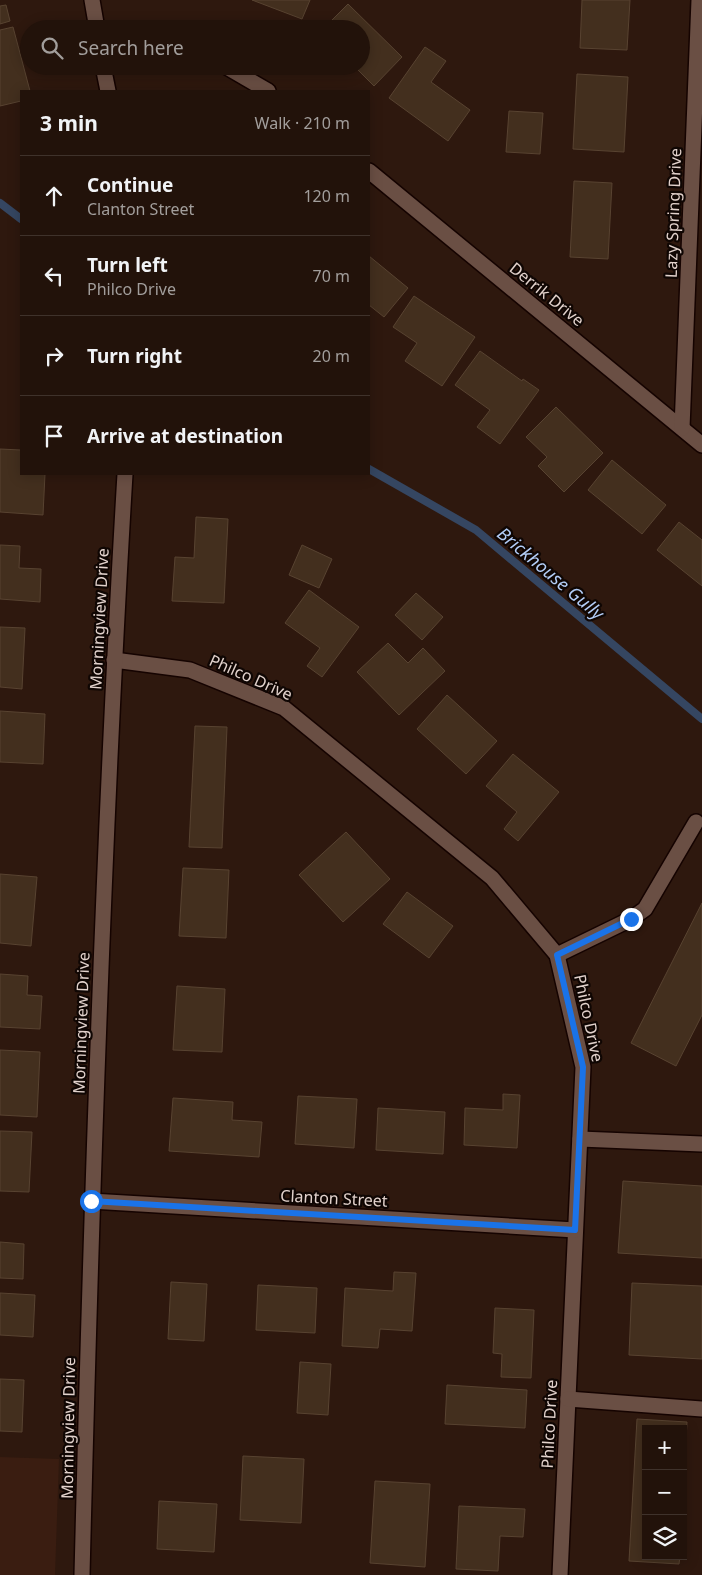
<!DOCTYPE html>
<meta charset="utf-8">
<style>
:root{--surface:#22120a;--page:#2a1b13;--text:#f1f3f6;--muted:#a29e9c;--line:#3f322b}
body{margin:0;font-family:"Noto Sans",sans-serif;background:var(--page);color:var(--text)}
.controls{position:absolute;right:15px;bottom:15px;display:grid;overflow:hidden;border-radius:0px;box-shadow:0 2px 12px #0003}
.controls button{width:45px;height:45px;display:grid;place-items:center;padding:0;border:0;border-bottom:1px solid var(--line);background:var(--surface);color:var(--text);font:25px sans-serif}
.stop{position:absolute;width:15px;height:15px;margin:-11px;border:4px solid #1a73e8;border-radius:50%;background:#fff}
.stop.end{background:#1a73e8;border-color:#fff;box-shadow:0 1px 5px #0008}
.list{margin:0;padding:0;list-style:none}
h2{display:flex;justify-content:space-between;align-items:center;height:65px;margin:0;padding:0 20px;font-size:21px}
h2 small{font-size:16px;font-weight:400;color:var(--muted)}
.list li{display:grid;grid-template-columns:32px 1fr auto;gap:15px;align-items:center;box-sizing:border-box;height:80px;padding:0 20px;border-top:1px solid var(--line)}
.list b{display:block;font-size:19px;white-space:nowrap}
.list p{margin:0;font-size:16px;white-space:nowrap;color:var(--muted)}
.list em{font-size:16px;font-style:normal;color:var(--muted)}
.icon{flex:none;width:28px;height:28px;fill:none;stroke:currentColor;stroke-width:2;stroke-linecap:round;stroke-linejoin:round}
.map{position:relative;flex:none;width:702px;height:1575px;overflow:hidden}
.search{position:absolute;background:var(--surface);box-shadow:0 2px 12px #0003;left:20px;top:20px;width:350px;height:55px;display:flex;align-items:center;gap:12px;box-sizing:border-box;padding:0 18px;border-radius:28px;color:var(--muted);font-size:19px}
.panel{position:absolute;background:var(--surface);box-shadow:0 2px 12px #0003;left:20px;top:90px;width:350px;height:385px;border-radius:0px}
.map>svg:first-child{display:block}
</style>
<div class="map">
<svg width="702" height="1575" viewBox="0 0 702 1575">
<rect width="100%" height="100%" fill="#2e180e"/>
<path fill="#3a1d11" d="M0,1457L59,1459L55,1575H0Z"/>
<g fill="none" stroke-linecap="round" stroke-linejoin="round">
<g stroke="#354661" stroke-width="8">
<path d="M0,203L21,219"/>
<path d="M369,469L476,530L702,719"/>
</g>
</g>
<g fill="#432f1e" stroke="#584331">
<path d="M252,0H310L302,19Z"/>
<path d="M582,0H630L627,50L580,48Z"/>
<path d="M348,4L402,57L374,86L354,66H361V29H323Z"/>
<path d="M6,5L10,21L0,24V6Z"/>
<path d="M13,27L30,91H21V101L0,106V30Z"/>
<path d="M425,47L446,61L431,82L470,110L448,141L389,98Z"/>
<path d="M577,74L628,77L624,152L573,149Z"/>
<path d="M509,111L543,113L540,154L506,152Z"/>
<path d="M574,181L612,183L608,259L570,257Z"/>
<path d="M369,256L408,288L384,317L369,305Z"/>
<path d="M414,296L475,337L442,386L405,361L417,343L393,327Z"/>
<path d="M480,351L522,381L523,379L539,390L500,444L477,427L490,410L455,385Z"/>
<path d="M556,407L603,453L564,492L538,466L547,457L526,437Z"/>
<path d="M0,449L21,450V474H45L43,515L0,512Z"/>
<path d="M612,460L666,505L642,534L588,490Z"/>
<path d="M196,517L228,519L224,603L172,601L175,557L194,558Z"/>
<path d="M679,522L702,540V586L657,550Z"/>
<path d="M0,545L20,546L19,568L41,569L40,602L0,599Z"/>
<path d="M302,545L332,559L319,588L289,575Z"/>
<path d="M309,590L359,627L322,677L307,666L320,648L285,623Z"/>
<path d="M416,593L443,617L422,640L395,615Z"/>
<path d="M0,627L25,628L22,689L0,687Z"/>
<path d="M388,643L408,663L423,648L445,671L399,715L357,672Z"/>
<path d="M447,695L497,741L466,774L417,729Z"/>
<path d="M0,711L45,714L43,764L0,762Z"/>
<path d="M195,726L227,727L222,848L189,847Z"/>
<path d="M513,754L559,792L518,841L504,829L517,812L486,786Z"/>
<path d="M346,832L390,879L343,922L299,875Z"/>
<path d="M183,868L229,870L226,938L179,936Z"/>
<path d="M0,874L37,877L31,946L0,943Z"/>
<path d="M407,892L453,926L429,958L383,924Z"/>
<path d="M702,903V1015L676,1066L631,1043Z"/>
<path d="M0,974L28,976L27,995L42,996L40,1029L0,1027Z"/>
<path d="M177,986L225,989L222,1052L173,1050Z"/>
<path d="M0,1050L40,1052L37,1117L0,1115Z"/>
<path d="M503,1094L520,1095L517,1148L464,1145L465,1108L503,1110Z"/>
<path d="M298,1096L357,1099L354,1148L295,1144Z"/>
<path d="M173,1098L233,1102L232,1120L262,1122L259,1157L169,1151Z"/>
<path d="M378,1108L445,1112L443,1154L376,1150Z"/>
<path d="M0,1131L32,1132L29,1192L0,1191Z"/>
<path d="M623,1181L702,1186V1258L618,1253Z"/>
<path d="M0,1242L24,1244L23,1279L0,1278Z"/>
<path d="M394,1272L416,1273L412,1331L380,1329L378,1348L342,1346L345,1288L393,1291Z"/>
<path d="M171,1282L207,1284L204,1341L168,1339Z"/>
<path d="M632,1283L702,1286V1359L629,1355Z"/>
<path d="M258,1285L317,1288L315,1333L256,1330Z"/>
<path d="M0,1293L35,1295L33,1337L0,1335Z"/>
<path d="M495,1308L534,1310L531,1378L501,1377L502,1354L493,1353Z"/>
<path d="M300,1362L331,1364L328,1415L297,1413Z"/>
<path d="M0,1379L24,1380L22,1432L0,1431Z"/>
<path d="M447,1385L527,1390L525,1428L445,1424Z"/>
<path d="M637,1419L687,1422L683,1492V1429H646V1556H680L679,1564L629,1561Z"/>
<path d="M243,1456L304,1459L301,1523L240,1520Z"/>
<path d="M375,1481L430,1484L425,1567L370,1563Z"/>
<path d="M159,1501L217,1504L214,1552L157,1549Z"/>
<path d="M459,1506L525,1509L523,1537L500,1536L498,1571L456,1569Z"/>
</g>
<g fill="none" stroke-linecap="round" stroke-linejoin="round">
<defs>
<g id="minor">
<path d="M92,0L97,29"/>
<path d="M103,66L108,91"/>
<path d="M225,66L268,91"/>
<path d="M369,171L702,445"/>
<path d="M682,428L699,0"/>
<path d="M114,660L190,670L284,708L492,878L557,955L583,1067L560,1575"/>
<path d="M557,955L631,919L645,909L696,822"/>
<path d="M580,1139L702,1144"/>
<path d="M91,1201L575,1230"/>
<path d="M568,1399L702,1409"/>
<path d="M82,1575C91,1208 103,840 125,474"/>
</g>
</defs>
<use href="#minor" stroke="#150300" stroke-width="18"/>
<use href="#minor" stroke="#6a4f44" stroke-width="15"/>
</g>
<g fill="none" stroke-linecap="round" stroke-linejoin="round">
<path stroke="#1a73e8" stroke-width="6" d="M91,1201L575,1230L583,1067L557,955L631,919"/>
</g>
<g text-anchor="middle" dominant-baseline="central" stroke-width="4.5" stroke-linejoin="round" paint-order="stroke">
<g font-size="16" fill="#e2d2cc" stroke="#0f0603">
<text transform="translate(673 213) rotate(-88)">Lazy Spring Drive</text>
<text transform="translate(547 294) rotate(39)">Derrik Drive</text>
<text transform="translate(99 619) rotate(-87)">Morningview Drive</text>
<text transform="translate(251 677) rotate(24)">Philco Drive</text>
<text transform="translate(589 1018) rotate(78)">Philco Drive</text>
<text transform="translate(81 1023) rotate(-88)">Morningview Drive</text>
<text transform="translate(334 1198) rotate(3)">Clanton Street</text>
<text transform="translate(549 1424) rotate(-87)">Philco Drive</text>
<text transform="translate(68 1428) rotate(-89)">Morningview Drive</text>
</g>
<g font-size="18" font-style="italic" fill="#b3cdf7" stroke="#0f0603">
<text transform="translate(551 573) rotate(40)">Brickhouse Gully</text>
</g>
</g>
</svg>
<div class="controls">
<button>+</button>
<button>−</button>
<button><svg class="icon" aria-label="layers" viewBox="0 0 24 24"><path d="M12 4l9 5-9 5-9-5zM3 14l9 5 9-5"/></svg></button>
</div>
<div class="stop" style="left:91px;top:1201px"></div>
<div class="stop end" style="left:631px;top:919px"></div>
<div class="search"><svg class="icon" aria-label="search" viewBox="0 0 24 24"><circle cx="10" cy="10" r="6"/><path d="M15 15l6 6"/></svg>Search here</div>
<section class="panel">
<h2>3 min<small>Walk · 210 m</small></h2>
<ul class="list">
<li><svg class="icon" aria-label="ahead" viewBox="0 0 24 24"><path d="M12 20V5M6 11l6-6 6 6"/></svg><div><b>Continue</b><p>Clanton Street</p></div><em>120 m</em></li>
<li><svg class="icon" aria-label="left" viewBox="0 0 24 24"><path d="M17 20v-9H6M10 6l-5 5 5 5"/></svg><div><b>Turn left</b><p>Philco Drive</p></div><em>70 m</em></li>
<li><svg class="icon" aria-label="right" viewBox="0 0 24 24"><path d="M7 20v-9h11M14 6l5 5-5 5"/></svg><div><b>Turn right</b></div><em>20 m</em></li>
<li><svg class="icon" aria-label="arrive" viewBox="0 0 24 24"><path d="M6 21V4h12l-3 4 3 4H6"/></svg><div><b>Arrive at destination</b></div></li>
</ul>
</section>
</div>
